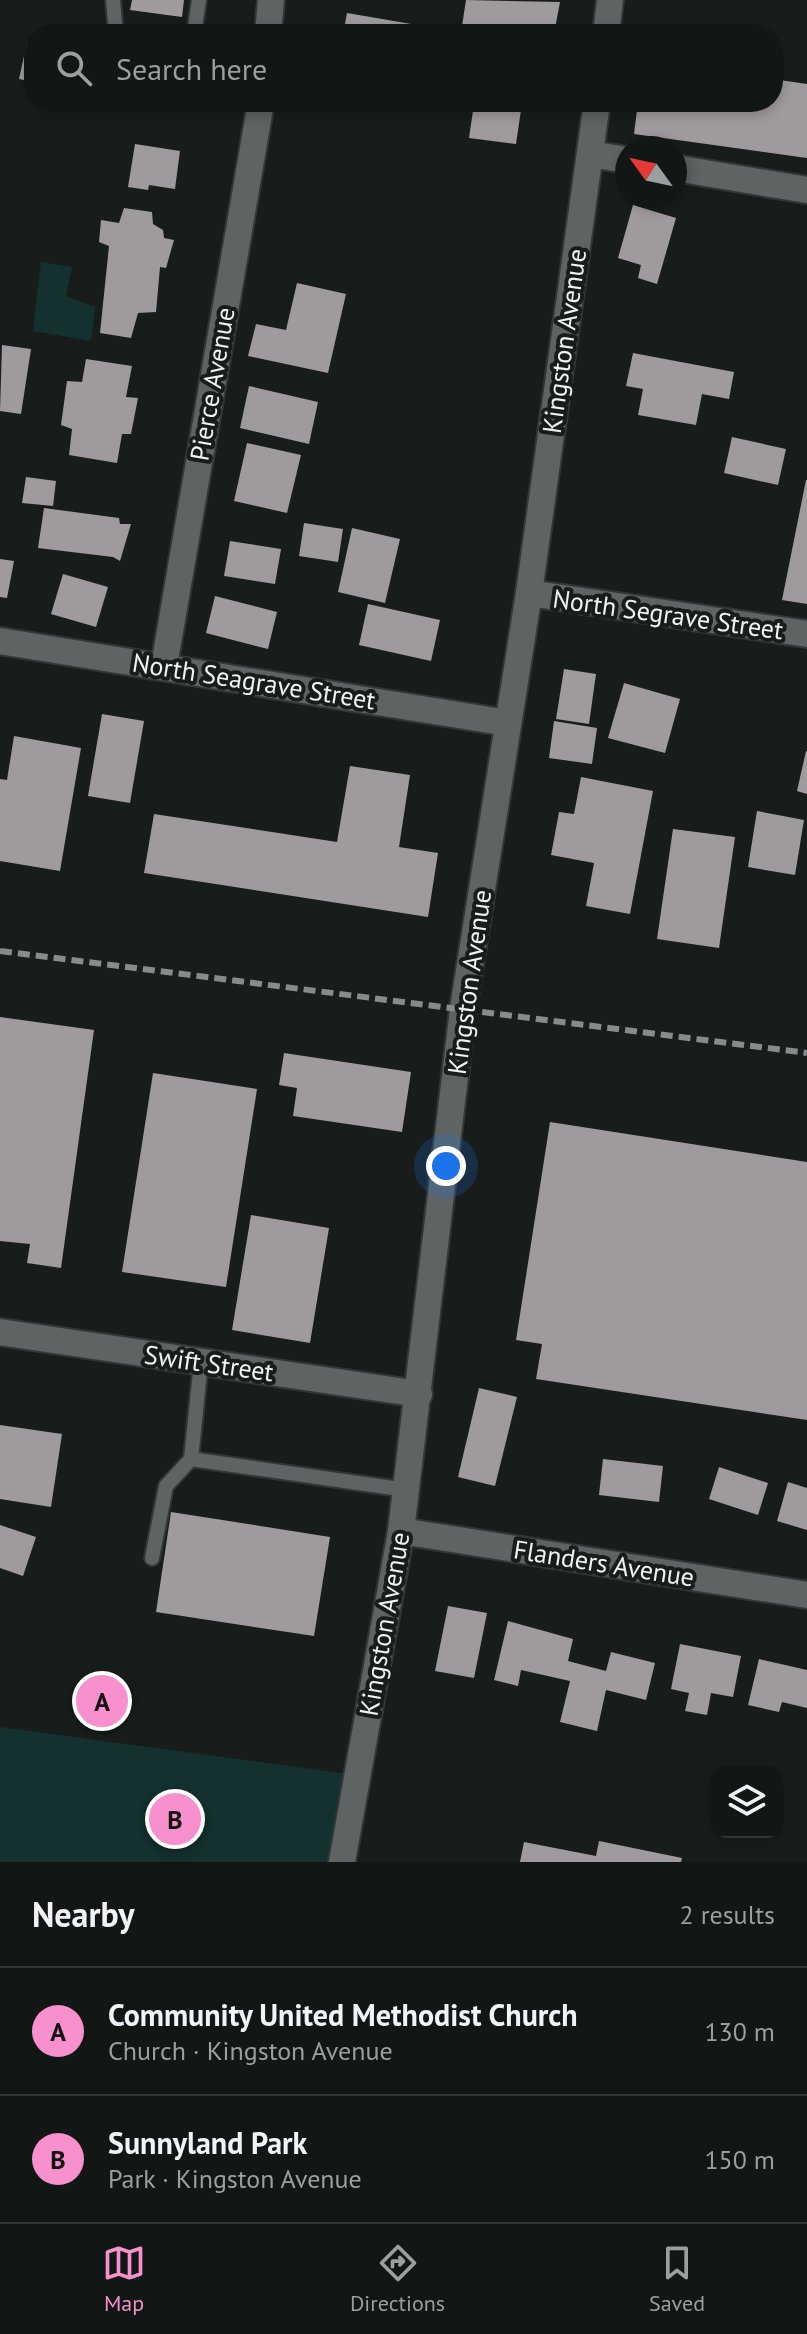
<!DOCTYPE html>
<meta charset="utf-8">
<style>
:root{--surface:#121615;--page:#1f2322;--text:#f1f3f6;--muted:#9c9fa0;--line:#313534;--accent:#f790cd}
body{margin:0;font-family:"PT Sans",sans-serif;background:var(--page);color:var(--text)}
.controls{position:absolute;right:24px;bottom:24px;display:grid;overflow:hidden;border-radius:16px;box-shadow:0 4px 12px #0003}
.controls button{width:72px;height:72px;display:grid;place-items:center;padding:0;border:0;border-bottom:2px solid var(--line);background:var(--surface);color:var(--text);font:40px sans-serif}
.compass{position:absolute;left:615px;top:136px;width:72px;height:72px;border-radius:50%;background:var(--surface);box-shadow:0 4px 12px #0003;rotate:303deg}
.you{position:absolute;left:446px;top:1166px;width:28px;height:28px;margin:-20px;border:6px solid #fff;border-radius:50%;background:#1a73e8;box-shadow:0 0 0 12px #1a73e833}
.badge{display:grid;place-items:center;width:52px;height:52px;border-radius:50%;background:var(--accent);color:#111;font-size:26px;font-weight:700}
.pin{position:absolute;translate:-50% -50%;border:4px solid #fff;box-shadow:0 2px 8px #0006}
.list{margin:0;padding:0;list-style:none}
h2{display:flex;justify-content:space-between;align-items:center;height:104px;margin:0;padding:0 32px;font-size:34px}
h2 small{font-size:26px;font-weight:400;color:var(--muted)}
.list li{display:grid;grid-template-columns:52px 1fr auto;gap:24px;align-items:center;box-sizing:border-box;height:128px;padding:0 32px;border-top:2px solid var(--line)}
.list b{display:block;font-size:30px;white-space:nowrap}
.list p{margin:0;font-size:26px;white-space:nowrap;color:var(--muted)}
.list em{font-size:26px;font-style:normal;color:var(--muted)}
.icon{flex:none;width:44px;height:44px;fill:none;stroke:currentColor;stroke-width:2;stroke-linecap:round;stroke-linejoin:round}
.map{position:relative;flex:none;width:807px;height:1862px;overflow:hidden}
.search{position:absolute;background:var(--surface);box-shadow:0 4px 12px #0003;left:24px;right:24px;top:24px;height:88px;display:flex;align-items:center;gap:20px;box-sizing:border-box;padding:0 28px;border-radius:32px;color:var(--muted);font-size:30px}
.sheet{height:360px;background:var(--surface)}
nav{display:flex;justify-content:space-around;align-items:center;box-sizing:border-box;height:112px;border-top:2px solid var(--line);background:var(--surface);font-size:22px;color:var(--muted)}
nav a{display:grid;justify-items:center;gap:4px}
nav .on{color:var(--accent)}
.map>svg:first-child{display:block}
</style>
<div class="map">
<svg width="807" height="1862" viewBox="0 0 807 1862">
<rect width="100%" height="100%" fill="#181d1c"/>
<g fill="#14312f">
<path d="M41,262L72,267L66,296L95,307L91,341L33,331Z"/>
<path d="M0,1727L357,1775L342,1862H0Z"/>
</g>
<g fill="#9f9a9d">
<path d="M132,0H184L182,17L130,10Z"/>
<path d="M466,0L560,2L554,34H511L462,26Z"/>
<path d="M347,13L423,26L422,34H343Z"/>
<path d="M27,42L34,43V82L19,79Z"/>
<path d="M773,79L807,84V158L634,134L638,102H773Z"/>
<path d="M474,104L521,110L516,144L469,138Z"/>
<path d="M135,144L180,151L175,189L149,185L148,190L128,187Z"/>
<path d="M633,205L676,218L657,284L638,278L641,265L618,258Z"/>
<path d="M124,208L152,212L153,224L163,230L164,238L174,240L166,268L160,267L156,312L138,313L131,338L100,333L109,246L99,242L101,220L119,223Z"/>
<path d="M297,283L346,294L328,373L248,356L256,324L286,330Z"/>
<path d="M2,345L31,349L21,414L0,411Z"/>
<path d="M633,353L734,372L729,399L702,394L696,425L638,415L643,389L626,386Z"/>
<path d="M86,359L132,366L126,397L138,398L131,434H122L117,463L69,455L72,429L61,425L67,381L82,382Z"/>
<path d="M249,386L318,402L309,444L240,428Z"/>
<path d="M732,437L786,449L778,485L724,473Z"/>
<path d="M247,443L301,455L287,513L234,501Z"/>
<path d="M26,477L56,481L53,506L22,503Z"/>
<path d="M806,480H807V604L782,600Z"/>
<path d="M44,508L119,518L120,524H131L120,561L113,557L38,548Z"/>
<path d="M304,523L343,529L338,562L299,556Z"/>
<path d="M352,528L400,539L385,603L338,592Z"/>
<path d="M230,541L281,549L275,584L224,576Z"/>
<path d="M0,559L14,561L7,598L0,597Z"/>
<path d="M63,574L108,587L96,627L51,614Z"/>
<path d="M215,596L277,612L268,649L206,633Z"/>
<path d="M368,604L440,620L431,661L359,645Z"/>
<path d="M564,669L596,674L589,724L556,719Z"/>
<path d="M624,683L680,699L665,753L608,738Z"/>
<path d="M102,714L144,721L130,803L88,796Z"/>
<path d="M554,721L597,728L592,764L549,758Z"/>
<path d="M14,736L81,748L60,871L0,861V779L7,780Z"/>
<path d="M806,751H807V794L797,791Z"/>
<path d="M350,766L410,775L399,847L438,853L428,917L144,873L154,814L337,842Z"/>
<path d="M581,777L653,791L630,914L586,906L594,863L551,855L559,812L574,814Z"/>
<path d="M757,811L804,820L795,875L748,867Z"/>
<path d="M673,829L735,837L719,948L657,939Z"/>
<path d="M0,1017L94,1030L61,1268L27,1263L30,1244L0,1241Z"/>
<path d="M284,1053L411,1072L402,1132L293,1116L297,1088L279,1085Z"/>
<path d="M153,1073L257,1089L226,1287L122,1272Z"/>
<path d="M550,1122L807,1162V1420L536,1379L542,1344L516,1340Z"/>
<path d="M251,1215L329,1228L310,1343L232,1330Z"/>
<path d="M479,1388L517,1397L495,1486L458,1477Z"/>
<path d="M0,1425L62,1434L51,1507L0,1499Z"/>
<path d="M603,1459L663,1466L659,1502L599,1495Z"/>
<path d="M719,1467L768,1483L758,1515L709,1499Z"/>
<path d="M788,1482L807,1488V1530L777,1521Z"/>
<path d="M171,1512L330,1537L314,1636L156,1612Z"/>
<path d="M0,1525L36,1537L23,1576L0,1568Z"/>
<path d="M448,1606L487,1613L474,1678L435,1671Z"/>
<path d="M508,1621L573,1639L568,1661L606,1671L611,1652L655,1663L646,1700L606,1690L597,1731L560,1722L570,1681L521,1670L518,1686L494,1680Z"/>
<path d="M680,1644L741,1656L733,1697L711,1693L707,1715L685,1711L689,1693L671,1689Z"/>
<path d="M759,1659L807,1670V1708L782,1702L779,1712L748,1705Z"/>
<path d="M599,1841L682,1858L681,1862H520L524,1842L596,1856Z"/>
</g>
<g fill="none" stroke-linecap="round" stroke-linejoin="round">
<defs>
<g id="service">
<path d="M113,0L116,34"/>
<path d="M194,34L199,0"/>
<path d="M201,1362L191,1459L407,1490"/>
<path d="M152,1558L166,1486L191,1459"/>
</g>
<g id="minor">
<path d="M268,34L271,0"/>
<path d="M606,34L610,0"/>
<path d="M590,154L627,160"/>
<path d="M675,168L807,190"/>
<path d="M529,593L807,634"/>
<path d="M0,641L508,723"/>
<path d="M164,666L261,102"/>
<path d="M0,1332L419,1394"/>
<path d="M401,1531L807,1595"/>
<path d="M342,1862L401,1531L463,1009L529,593L597,102"/>
</g>
</defs>
<use href="#service" stroke="#333636" stroke-width="18"/>
<use href="#minor" stroke="#333636" stroke-width="30"/>
<use href="#service" stroke="#5e6463" stroke-width="14"/>
<use href="#minor" stroke="#5e6463" stroke-width="26"/>
<path stroke="#878b8b" stroke-width="6" stroke-dasharray="12 6" stroke-linecap="butt" d="M0,951L807,1053"/>
</g>
<g text-anchor="middle" dominant-baseline="central" stroke-width="8" stroke-linejoin="round" paint-order="stroke">
<g font-size="26" fill="#f0f3f3" stroke="#181d1c">
<text transform="translate(564 341) rotate(-82)">Kingston Avenue</text>
<text transform="translate(212 384) rotate(-80)">Pierce Avenue</text>
<text transform="translate(668 614) rotate(8)">North Segrave Street</text>
<text transform="translate(254 681) rotate(9)">North Seagrave Street</text>
<text transform="translate(469 982) rotate(-82)">Kingston Avenue</text>
<text transform="translate(209 1363) rotate(8)">Swift Street</text>
<text transform="translate(604 1563) rotate(9)">Flanders Avenue</text>
<text transform="translate(384 1624) rotate(-80)">Kingston Avenue</text>
</g>
</g>
</svg>
<div class="controls">
<button><svg class="icon" aria-label="layers" viewBox="0 0 24 24"><path d="M12 4l9 5-9 5-9-5zM3 14l9 5 9-5"/></svg></button>
</div>
<svg class="compass" viewBox="-18 -18 36 36"><path d="M0-13l5 13h-10z" fill="#e53935"/><path d="M0 13l5-13h-10z" fill="#9c9fa0"/></svg>
<div class="you"></div>
<div class="pin badge" style="left:102px;top:1701px">A</div>
<div class="pin badge" style="left:175px;top:1819px">B</div>
<div class="search"><svg class="icon" aria-label="search" viewBox="0 0 24 24"><circle cx="10" cy="10" r="6"/><path d="M15 15l6 6"/></svg>Search here</div>
</div>
<section class="sheet">
<h2>Nearby<small>2 results</small></h2>
<ul class="list">
<li><span class="badge">A</span><div><b>Community United Methodist Church</b><p>Church · Kingston Avenue</p></div><em>130 m</em></li>
<li><span class="badge">B</span><div><b>Sunnyland Park</b><p>Park · Kingston Avenue</p></div><em>150 m</em></li>
</ul>
</section>
<nav>
<a class="on"><svg class="icon" aria-label="map" viewBox="0 0 24 24"><path d="M3 6l6-2 6 2 6-2v14l-6 2-6-2-6 2zM9 4v14M15 6v14"/></svg>Map</a>
<a><svg class="icon" aria-label="directions" viewBox="0 0 24 24"><path d="M12 3l9 9-9 9-9-9zM9 14v-3h6M13 9l2 2-2 2"/></svg>Directions</a>
<a><svg class="icon" aria-label="saved" viewBox="0 0 24 24"><path d="M7 4h10v16l-5-4-5 4z"/></svg>Saved</a>
</nav>
